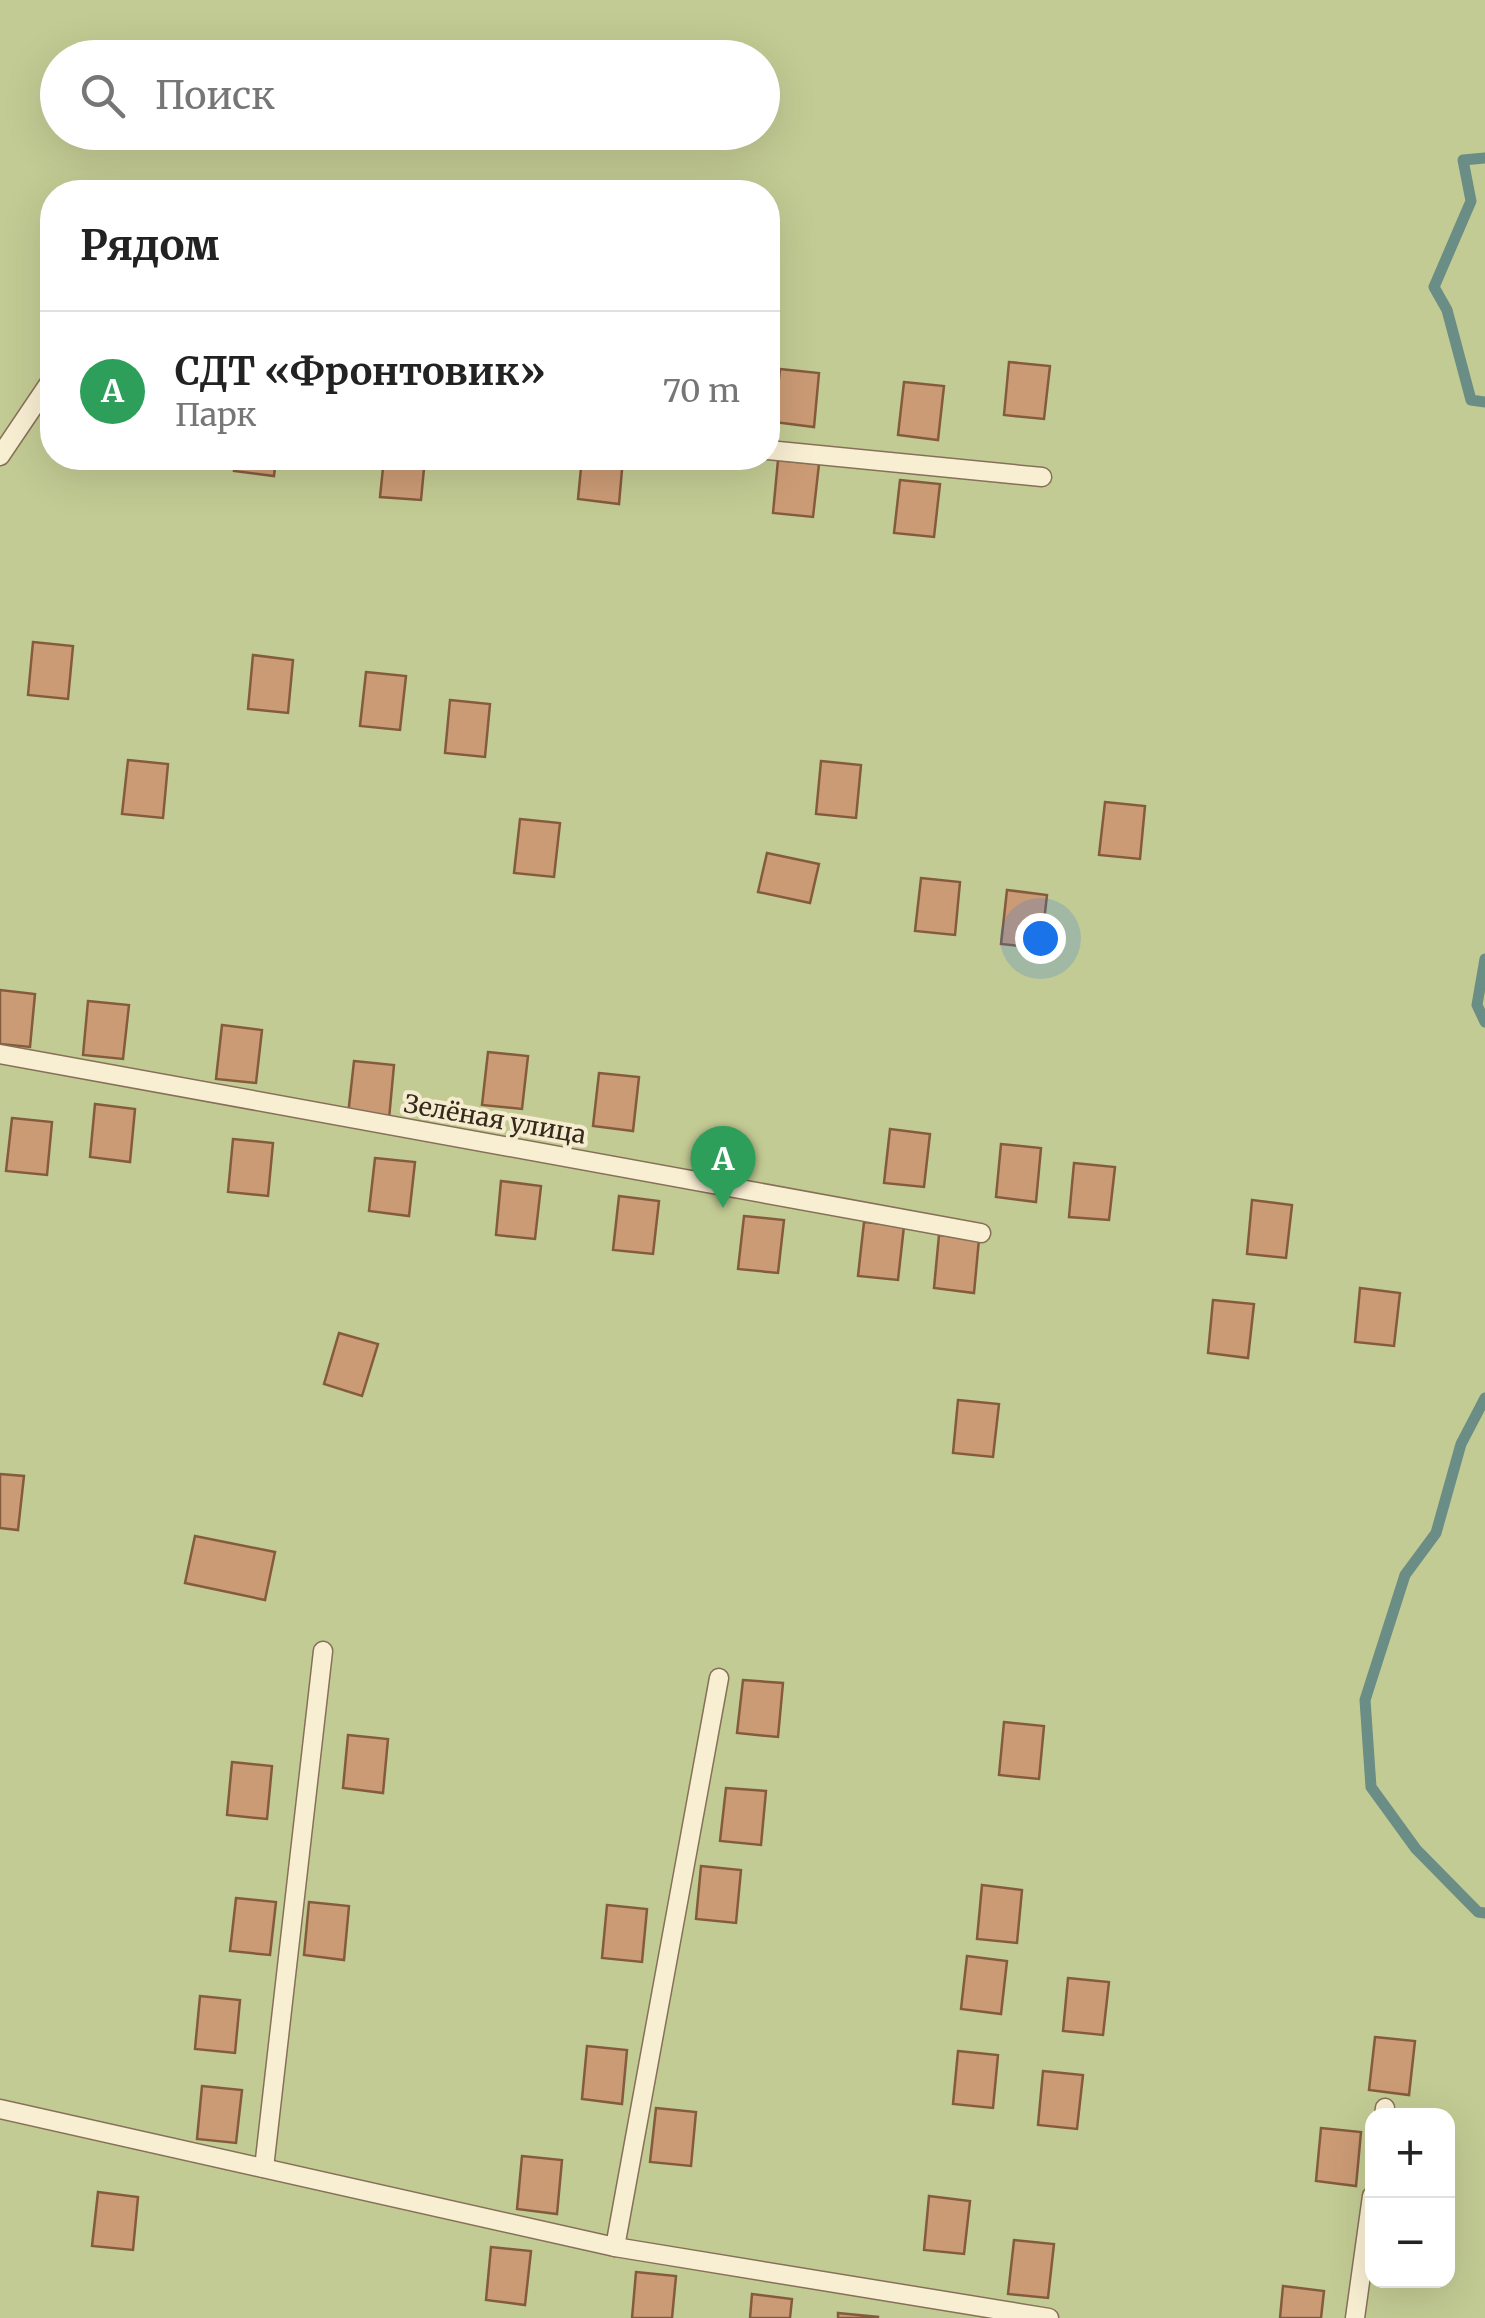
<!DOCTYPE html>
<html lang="ru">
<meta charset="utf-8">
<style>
:root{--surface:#fff;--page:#f2f2f2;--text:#222;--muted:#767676;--line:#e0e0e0;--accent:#ea580c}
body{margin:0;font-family:Merriweather,serif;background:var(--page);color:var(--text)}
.controls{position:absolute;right:30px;bottom:30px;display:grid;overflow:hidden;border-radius:20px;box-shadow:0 10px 40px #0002}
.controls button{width:90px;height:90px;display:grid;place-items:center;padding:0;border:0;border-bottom:2px solid var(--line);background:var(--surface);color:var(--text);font:50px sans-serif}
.you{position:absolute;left:1040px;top:938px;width:35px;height:35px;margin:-25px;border:8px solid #fff;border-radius:50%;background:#1a73e8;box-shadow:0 0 0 15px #1a73e833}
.badge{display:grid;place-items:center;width:65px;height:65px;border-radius:50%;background:var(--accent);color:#fff;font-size:32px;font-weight:700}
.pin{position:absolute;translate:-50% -82px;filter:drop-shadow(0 2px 5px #0008)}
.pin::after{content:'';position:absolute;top:52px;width:35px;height:30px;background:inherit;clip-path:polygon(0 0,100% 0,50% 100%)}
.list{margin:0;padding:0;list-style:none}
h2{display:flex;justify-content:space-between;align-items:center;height:130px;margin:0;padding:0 40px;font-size:42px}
h2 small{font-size:32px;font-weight:400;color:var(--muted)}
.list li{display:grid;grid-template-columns:65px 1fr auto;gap:30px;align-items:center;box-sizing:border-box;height:160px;padding:0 40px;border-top:2px solid var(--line)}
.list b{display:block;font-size:38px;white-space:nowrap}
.list p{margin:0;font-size:32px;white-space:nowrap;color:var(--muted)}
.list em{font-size:32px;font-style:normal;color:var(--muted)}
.icon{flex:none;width:55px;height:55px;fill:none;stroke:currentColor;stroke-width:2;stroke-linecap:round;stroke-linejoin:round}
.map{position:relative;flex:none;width:1485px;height:2318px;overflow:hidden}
.search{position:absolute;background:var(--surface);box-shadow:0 10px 40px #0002;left:40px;top:40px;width:740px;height:110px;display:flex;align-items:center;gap:25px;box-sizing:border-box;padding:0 35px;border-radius:55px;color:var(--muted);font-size:38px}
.panel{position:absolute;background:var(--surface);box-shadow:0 10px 40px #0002;left:40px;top:180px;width:740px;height:290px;border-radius:40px}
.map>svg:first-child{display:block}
</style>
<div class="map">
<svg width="1485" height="2318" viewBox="0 0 1485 2318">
<rect width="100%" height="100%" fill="#ede1bf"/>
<path fill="#c3cb94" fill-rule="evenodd" d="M0,0H1485V2318H0ZM58,58H762V132H58ZM52,192H768V458H52ZM1372,2116H1448V2280H1372Z"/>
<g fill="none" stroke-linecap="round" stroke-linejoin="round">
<g stroke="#6a8d85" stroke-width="11">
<path d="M1485,158L1463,160L1471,201L1434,287L1447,310L1471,400L1485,402"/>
<path d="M1485,959L1477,1005L1485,1022"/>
<path d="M1485,1398L1461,1444L1436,1533L1405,1575L1365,1700L1371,1787L1416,1849L1478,1912L1485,1913"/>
</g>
</g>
<g fill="#cb9b75" stroke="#855b3e" stroke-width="2.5">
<path d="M1009,362L1050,366L1044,419L1004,415Z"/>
<path d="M780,369L819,373L814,427L774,422Z"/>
<path d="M904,382L944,386L938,440L898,435Z"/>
<path d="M236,458H276L274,476L234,471Z"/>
<path d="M384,458H425L421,500L380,497Z"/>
<path d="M582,458H623L619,504L578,499Z"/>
<path d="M778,460L819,464L813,517L773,513Z"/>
<path d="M900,480L940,484L934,537L894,533Z"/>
<path d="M33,642L73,646L68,699L28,695Z"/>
<path d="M253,655L293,660L288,713L248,709Z"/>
<path d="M366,672L406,676L400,730L360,726Z"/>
<path d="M450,700L490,704L485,757L445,753Z"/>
<path d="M128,760L168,764L163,818L122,814Z"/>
<path d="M821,761L861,765L856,818L816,814Z"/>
<path d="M1105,802L1145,806L1140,859L1099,855Z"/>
<path d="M520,819L560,823L554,877L514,873Z"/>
<path d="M767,853L819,864L810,903L758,892Z"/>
<path d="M921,878L960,882L955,935L915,931Z"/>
<path d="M1007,890L1047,895L1041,948L1001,944Z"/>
<path d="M0,990L35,994L30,1047L0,1044Z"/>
<path d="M88,1001L129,1005L123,1059L83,1055Z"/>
<path d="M222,1025L262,1030L256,1083L216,1079Z"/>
<path d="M488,1052L528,1056L522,1109L482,1105Z"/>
<path d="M354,1061L394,1065L389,1119L348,1115Z"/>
<path d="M599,1073L639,1077L633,1131L593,1126Z"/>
<path d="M95,1104L135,1109L130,1162L90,1157Z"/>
<path d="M12,1118L52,1122L47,1175L6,1171Z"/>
<path d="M890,1129L930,1134L924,1187L884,1183Z"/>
<path d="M233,1139L273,1143L268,1196L228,1192Z"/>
<path d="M1001,1144L1041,1148L1036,1202L996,1197Z"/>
<path d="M375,1158L415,1162L409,1216L369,1211Z"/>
<path d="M1074,1163L1115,1167L1109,1220L1069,1217Z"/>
<path d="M501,1181L541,1186L535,1239L496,1235Z"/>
<path d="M619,1196L659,1201L653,1254L613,1250Z"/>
<path d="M1252,1200L1292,1205L1286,1258L1247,1254Z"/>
<path d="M744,1216L784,1220L778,1273L738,1269Z"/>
<path d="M864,1222L904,1226L898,1280L858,1276Z"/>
<path d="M939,1235L979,1239L974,1293L934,1288Z"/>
<path d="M1360,1288L1400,1293L1394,1346L1355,1342Z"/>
<path d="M1213,1300L1254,1304L1248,1358L1208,1353Z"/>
<path d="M339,1333L378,1344L362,1396L324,1384Z"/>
<path d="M958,1400L999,1404L993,1457L953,1453Z"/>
<path d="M0,1474L24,1476L18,1530L0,1528Z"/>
<path d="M195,1536L275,1552L265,1600L185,1583Z"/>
<path d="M743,1680L783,1683L778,1737L737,1733Z"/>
<path d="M1004,1722L1044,1726L1039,1779L999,1775Z"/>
<path d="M348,1735L388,1739L383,1793L343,1788Z"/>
<path d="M232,1762L272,1766L267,1819L227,1815Z"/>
<path d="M726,1788L766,1791L761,1845L720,1841Z"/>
<path d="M701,1866L741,1870L736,1923L696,1919Z"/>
<path d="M982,1885L1022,1890L1017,1943L977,1939Z"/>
<path d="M236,1898L276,1902L270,1955L230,1951Z"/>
<path d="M309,1902L349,1906L344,1960L304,1955Z"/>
<path d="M607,1905L647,1909L642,1962L602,1958Z"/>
<path d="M967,1956L1007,1961L1001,2014L961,2009Z"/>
<path d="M1068,1978L1109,1982L1103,2035L1063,2031Z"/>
<path d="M200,1996L240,2000L235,2053L195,2049Z"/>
<path d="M1375,2037L1415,2041L1409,2095L1369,2090Z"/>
<path d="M587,2046L627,2050L622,2104L582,2099Z"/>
<path d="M958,2051L998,2055L993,2108L953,2104Z"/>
<path d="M1043,2071L1083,2075L1077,2129L1038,2125Z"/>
<path d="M202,2086L242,2090L236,2143L197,2139Z"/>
<path d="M656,2108L696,2112L691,2166L650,2162Z"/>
<path d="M1321,2128L1361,2132L1356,2186L1316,2181Z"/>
<path d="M522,2156L562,2160L557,2214L517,2209Z"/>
<path d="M98,2192L138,2197L133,2250L92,2246Z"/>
<path d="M929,2196L970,2201L964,2254L924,2250Z"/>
<path d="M1014,2240L1054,2244L1048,2298L1008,2294Z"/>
<path d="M491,2247L531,2251L525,2305L486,2300Z"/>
<path d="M636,2272L676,2276L672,2318H632Z"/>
<path d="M1283,2286L1324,2291L1321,2318H1280Z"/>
<path d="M752,2294L792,2299L790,2318H750Z"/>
<path d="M838,2313L878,2317V2318H838Z"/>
</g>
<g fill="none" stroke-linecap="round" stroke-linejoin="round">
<defs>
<g id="lane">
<path d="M768,450L1042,477"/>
<path d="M0,456L52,379"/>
<path d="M0,1054L981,1233"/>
<path d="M0,2109L615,2247L719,1678"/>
<path d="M1384,2116L1385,2108"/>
<path d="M264,2168L323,1651"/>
<path d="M615,2247L1049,2318"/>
<path d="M1355,2318L1372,2196"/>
</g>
</defs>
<use href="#lane" stroke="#867158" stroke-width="21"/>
<use href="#lane" stroke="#f8eed2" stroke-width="18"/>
</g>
<g text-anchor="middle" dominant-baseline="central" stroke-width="8" stroke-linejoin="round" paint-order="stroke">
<g font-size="25" fill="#35291c" stroke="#f5ebcf">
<text transform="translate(495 1119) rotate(10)">Зелёная улица</text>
</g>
</g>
</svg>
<div class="controls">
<button>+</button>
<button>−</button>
</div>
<div class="you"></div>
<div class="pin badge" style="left:723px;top:1208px;background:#2e9e5b">A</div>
<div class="search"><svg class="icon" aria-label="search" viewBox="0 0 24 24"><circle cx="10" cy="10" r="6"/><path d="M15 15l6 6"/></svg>Поиск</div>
<section class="panel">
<h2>Рядом<small></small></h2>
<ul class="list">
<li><span class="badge" style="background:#2e9e5b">A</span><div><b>СДТ «Фронтовик»</b><p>Парк</p></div><em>70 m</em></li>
</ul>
</section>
</div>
